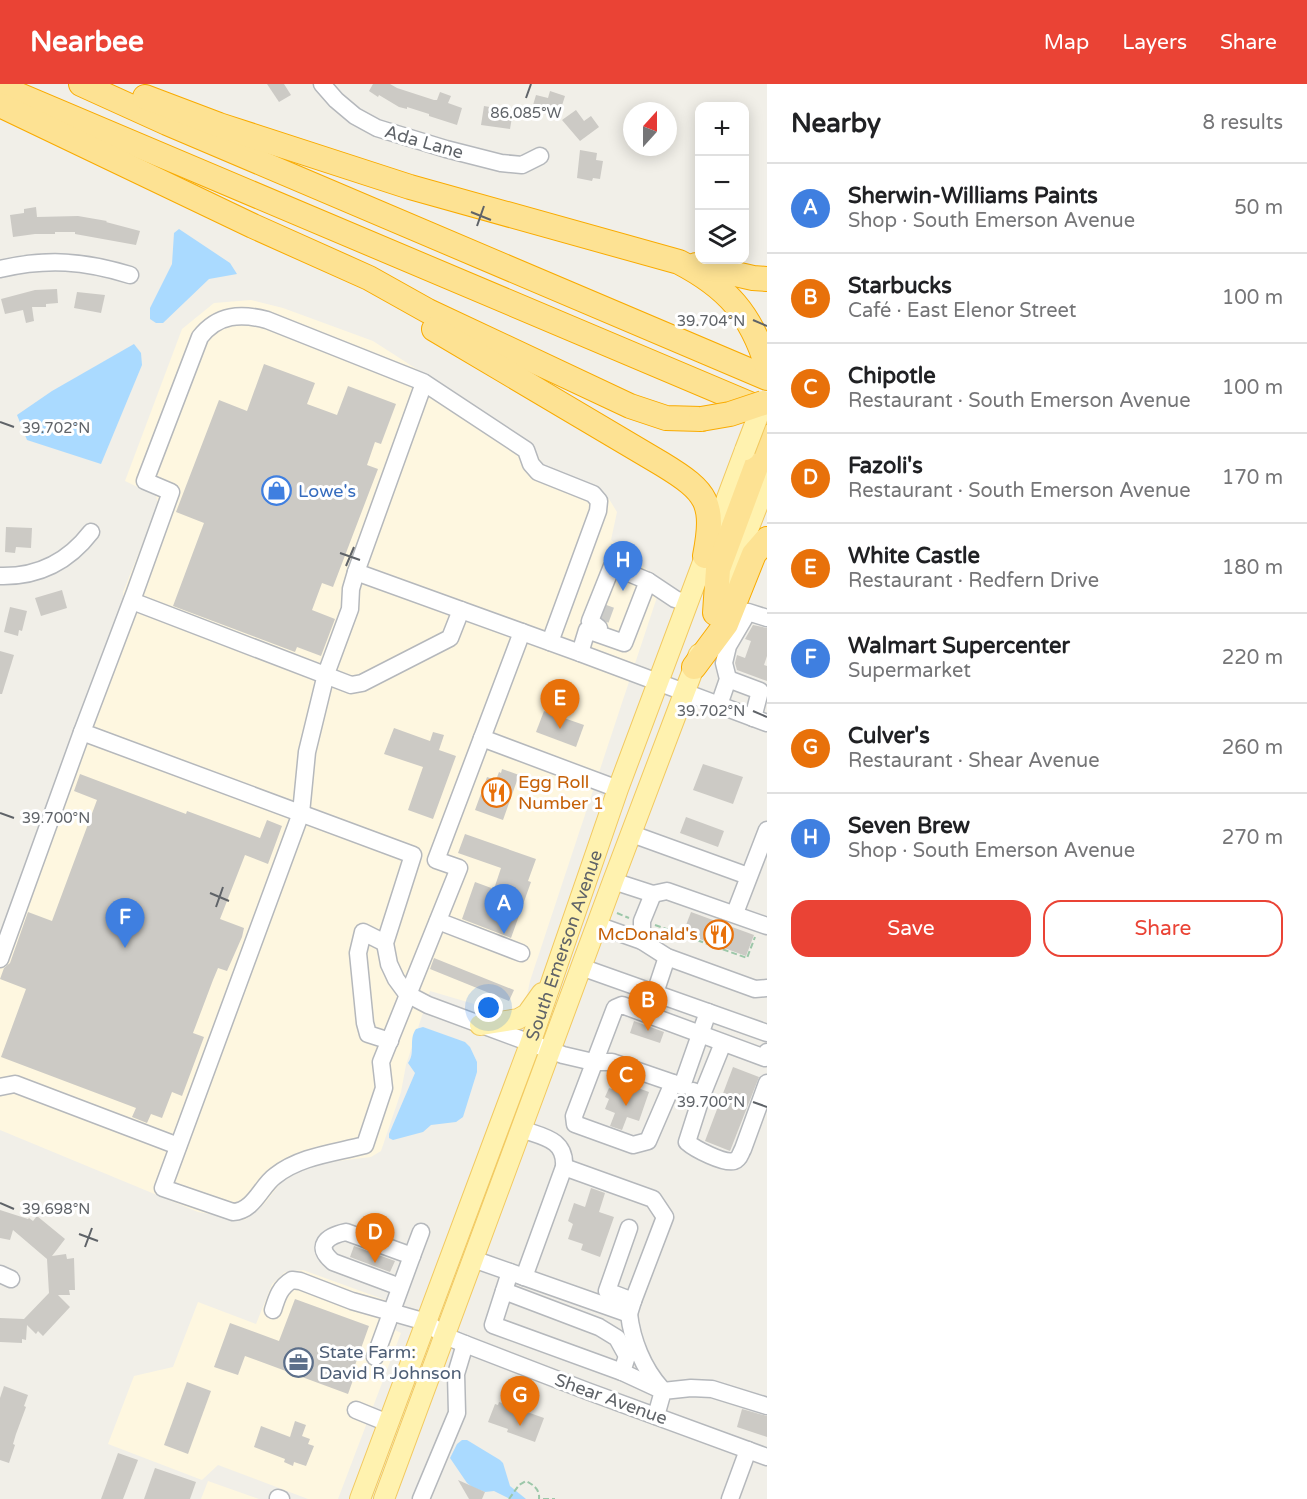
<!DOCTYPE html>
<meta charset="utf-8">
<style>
:root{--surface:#fff;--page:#f2f2f2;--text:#202124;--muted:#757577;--line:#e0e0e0;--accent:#ea4335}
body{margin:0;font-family:"Varela Round",sans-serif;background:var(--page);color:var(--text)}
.controls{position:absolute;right:18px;top:18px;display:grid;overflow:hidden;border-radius:12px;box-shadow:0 3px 15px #0003}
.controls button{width:54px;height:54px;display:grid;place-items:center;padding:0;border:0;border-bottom:2px solid var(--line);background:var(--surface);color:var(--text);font:30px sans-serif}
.compass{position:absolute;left:623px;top:18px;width:54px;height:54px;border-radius:50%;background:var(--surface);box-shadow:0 3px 15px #0003;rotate:21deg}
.you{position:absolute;left:489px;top:924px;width:21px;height:21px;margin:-15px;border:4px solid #fff;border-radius:50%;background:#1a73e8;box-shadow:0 0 0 9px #1a73e833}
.badge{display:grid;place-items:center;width:39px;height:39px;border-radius:50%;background:var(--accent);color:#fff;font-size:20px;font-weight:700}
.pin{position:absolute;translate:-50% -50px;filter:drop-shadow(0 2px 3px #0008)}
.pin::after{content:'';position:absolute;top:32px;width:21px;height:18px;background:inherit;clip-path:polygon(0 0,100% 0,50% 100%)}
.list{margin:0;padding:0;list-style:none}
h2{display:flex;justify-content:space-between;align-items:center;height:78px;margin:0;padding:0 24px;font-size:26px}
h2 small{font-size:20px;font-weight:400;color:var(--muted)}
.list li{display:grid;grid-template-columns:39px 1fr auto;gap:18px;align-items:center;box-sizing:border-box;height:90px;padding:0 24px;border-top:2px solid var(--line)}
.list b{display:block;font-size:22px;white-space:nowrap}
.list p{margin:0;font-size:20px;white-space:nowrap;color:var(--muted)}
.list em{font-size:20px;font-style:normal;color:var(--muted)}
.actions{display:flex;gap:12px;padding:18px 24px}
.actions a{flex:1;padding:14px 0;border:2px solid var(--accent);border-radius:18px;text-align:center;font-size:21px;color:var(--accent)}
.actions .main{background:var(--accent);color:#fff}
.icon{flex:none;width:33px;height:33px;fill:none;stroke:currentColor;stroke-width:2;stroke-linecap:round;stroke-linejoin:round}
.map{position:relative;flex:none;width:767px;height:1415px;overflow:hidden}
header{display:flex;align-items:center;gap:36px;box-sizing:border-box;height:84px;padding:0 30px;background:var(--accent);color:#fff}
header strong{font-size:28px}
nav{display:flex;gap:33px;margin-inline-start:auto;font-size:21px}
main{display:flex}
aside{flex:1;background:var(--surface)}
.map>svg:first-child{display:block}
</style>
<header>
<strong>Nearbee</strong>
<nav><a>Map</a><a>Layers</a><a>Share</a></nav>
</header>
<main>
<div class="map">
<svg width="767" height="1415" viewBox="0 0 767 1415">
<rect width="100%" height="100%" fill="#f1efe8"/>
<g fill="#fef7e0">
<path d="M251,216L283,224L373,257L507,343L533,363L545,384L595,403L609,415L617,428L611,456L662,498L530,897L526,916L512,931L430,907L406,981L401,1008L381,1067L371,1073L314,1080L282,1097L265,1119L245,1136L198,1128L0,1046V848L123,520V508L158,421L156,412L125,397L182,245L214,219Z"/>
<path d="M303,1186L402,1222L393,1245L401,1249L338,1415H308L218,1381L202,1396L108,1360L134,1292L173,1283L198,1218L256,1240L272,1200L285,1188Z"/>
<path d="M208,1397L259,1415H201Z"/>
</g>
<g fill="#aadaff">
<path d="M179,145L230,179L237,190L209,195L163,239H156L150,235V224L172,180L174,149Z"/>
<path d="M134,260L141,269L142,281L101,380L27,356L17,331L52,307Z"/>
<path d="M423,943L465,958L470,963L477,978V988L463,1033L456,1038L431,1041L423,1048L393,1056L389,1054V1050L415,989L408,979C416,969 408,956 416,945Z"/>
<path d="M462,1356H467L500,1376L503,1379L510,1402L526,1415H510L494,1407L485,1408L472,1403L467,1399L450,1374L457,1360Z"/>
</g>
<g fill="#cccac5">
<path d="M267,0H284L291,11L279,18Z"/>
<path d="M373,0H390L397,4L434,16H437L440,8L451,12L448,19L462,24L457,41L429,32V30L407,23V25L399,23L379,11L378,13L369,7Z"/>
<path d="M550,7L565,12L558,34L542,29L541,32L531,28L536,11L548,14Z"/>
<path d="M484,22L513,27L510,45L481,41Z"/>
<path d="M576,26L584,37L591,32L599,43L580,57L562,36Z"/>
<path d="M580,66L597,69L596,76L603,77L600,95L593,94L592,97L577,94Z"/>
<path d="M36,123L37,133L78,132L107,137L106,138L140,147L136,161L75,150V148H55V150H35L13,153L10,131L24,129V125Z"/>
<path d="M57,205L58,219L46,220V223H32L34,237L26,239L23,226L5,230L1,215L35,206Z"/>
<path d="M77,208L105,211L101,229L74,224Z"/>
<path d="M264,280L315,299L307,320L337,331L348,302L396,320L381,360L375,358L367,381L378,385L333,503L322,499L312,526L335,535L321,572L297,563L295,568L173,522L204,439L176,428L219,316L247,327Z"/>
<path d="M6,443L32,444L31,464L16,463L15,469L5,468Z"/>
<path d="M62,506L67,524L41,532L35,514Z"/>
<path d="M10,523L27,527L22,547L19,546L18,552L4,548Z"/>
<path d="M753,541L767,544V572L764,581L767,582V597L737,586L735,579L737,571L745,574L751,557L745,555Z"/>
<path d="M0,567L14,571L2,610H0Z"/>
<path d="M544,627L584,641L576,663L536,648Z"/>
<path d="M394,644L430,657L433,648L444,651L439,666L456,672L433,735L408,726L423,683L384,670Z"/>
<path d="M703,680L743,693L733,720L693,706Z"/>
<path d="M502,685L519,691L503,736L475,726L487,693L496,696L499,688L501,689Z"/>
<path d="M80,690L186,730L187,727L260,754L267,736L282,742L268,780L245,771L220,835L244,844L242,853L227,887L218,884L213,896L193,949L204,953L182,1012L172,1008L162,1034L151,1030L147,1039L132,1033L136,1024L1,973L26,905L0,895L4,884L10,879L28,828L52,837L97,716L74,707Z"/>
<path d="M686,733L724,747L718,763L680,749Z"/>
<path d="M465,750L536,775L528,797L531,798L511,854L462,835L475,798L494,805L501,784L458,769Z"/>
<path d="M691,828L754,851L746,872L683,849Z"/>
<path d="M434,874L514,906L509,917L430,885Z"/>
<path d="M634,937L664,948L660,959L630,949Z"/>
<path d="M733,983L759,993L730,1067L705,1057Z"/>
<path d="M616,996L649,1008L639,1037L627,1033L622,1046L610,1042L615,1029L605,1025L609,1015L605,1013L609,1004L612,1005Z"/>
<path d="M591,1104L605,1109L599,1128L614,1133L600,1173L581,1166L583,1160L568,1155L573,1140L568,1137L574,1119L585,1123Z"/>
<path d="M0,1126L28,1135L29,1134L33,1137L37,1132L65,1155L52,1172L66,1170L67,1175L74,1174L75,1206H69L70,1211H58L70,1223L43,1252L38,1247L36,1250L27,1241L26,1256L22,1255V1259L0,1258V1234L24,1235L49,1209L47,1175L13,1146L10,1156L0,1154Z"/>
<path d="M354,1162L395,1177L390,1188L350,1173Z"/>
<path d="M295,1215L369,1242L354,1284L357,1285L348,1310L245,1272L238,1291L214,1283L230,1239L279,1257Z"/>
<path d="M187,1298L211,1307L188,1370L164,1361Z"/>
<path d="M4,1302L28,1311L24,1322L26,1323L16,1350L13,1360L15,1361L9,1379L0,1376V1314Z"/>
<path d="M499,1318L544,1334L535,1358L507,1348L508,1345L488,1338L495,1320L498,1321Z"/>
<path d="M742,1325L767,1332V1353L737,1343Z"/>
<path d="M295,1337L306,1341L302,1352L310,1355L308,1360L314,1362L306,1382L294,1378L293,1382L284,1378L285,1375L254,1363L261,1342L290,1353Z"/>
<path d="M118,1369L138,1376L123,1415H101Z"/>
<path d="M155,1384L196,1398L190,1415H144Z"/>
<path d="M458,1396L485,1408L482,1415H469Z"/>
</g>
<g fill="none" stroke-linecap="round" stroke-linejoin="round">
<path stroke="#ccccc8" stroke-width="16" stroke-dasharray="16 8" stroke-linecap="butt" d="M601,536L609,514"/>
<defs>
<g id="minor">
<path d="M322,0L336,16L355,32L377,44L446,65L501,79L522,81L540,72"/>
<path d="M0,185C48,174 84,177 130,191"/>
<path d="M424,299L356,488L580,569L767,639"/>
<path d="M356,488L351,505L350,525L326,590L307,668L301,729L163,1104L233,1128C254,1127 261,1102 275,1092C300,1072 335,1069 365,1061L384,1004L381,978L459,784L436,776L522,548"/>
<path d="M0,492C38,493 68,478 91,448"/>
<path d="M132,517L351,601L362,599L450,554L461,526"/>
<path d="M599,544L590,537L612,482L648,497"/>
<path d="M550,558L598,427L599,417L593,410L538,388L531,380L526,366L423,298L267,236C241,229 218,230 200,253L145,397L171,408L135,508L82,648L413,771L385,859L389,880L396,895L407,910L428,921L563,971L593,978H612L682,1002L708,928"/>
<path d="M580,569L587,546L624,559L648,497L675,515L687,519"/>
<path d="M728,595L760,607L753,634"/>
<path d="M719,621L728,595L724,579L728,562L748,528L767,534"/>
<path d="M482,654L618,705"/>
<path d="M632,750L748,792"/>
<path d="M613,797L653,810L667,807L767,842"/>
<path d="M735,829L767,746"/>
<path d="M438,837L521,869"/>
<path d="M597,841L642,857L667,873L755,905L767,904"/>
<path d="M642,857V837L653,810"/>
<path d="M385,859L363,848L358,869L365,939L368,950L390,957"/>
<path d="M0,875L82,648"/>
<path d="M581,883L767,949"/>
<path d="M655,909L667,873"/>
<path d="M673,999L648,1057L633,1061L575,1040L574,1032L615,924L622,921L765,974L767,968"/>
<path d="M0,1003L15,1000L178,1062"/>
<path d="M693,1007L702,1011L723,959"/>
<path d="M702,1011L687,1058C695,1065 724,1080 734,1077C740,1075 740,1070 743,1065L767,999"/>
<path d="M521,1045C543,1053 566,1055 564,1083L524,1193"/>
<path d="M564,1083L653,1115L665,1133L633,1217"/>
<path d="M412,1172L421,1148"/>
<path d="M473,1175L629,1230L633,1217L607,1207L629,1144"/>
<path d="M510,1188L493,1241L622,1288L663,1307"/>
<path d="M0,1190L11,1195"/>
<path d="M504,1207L599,1243L617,1254L627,1272L622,1288"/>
<path d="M273,1226C277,1213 280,1203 292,1196L300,1197L352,1217L426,1238L445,1252L465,1260L587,1307L767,1373"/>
<path d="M629,1230C632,1256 643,1284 661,1304"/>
<path d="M375,1273L412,1172L346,1148C327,1152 314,1162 333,1178L400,1203"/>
<path d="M356,1326L388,1339"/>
<path d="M656,1332L663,1307L691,1304L712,1305L767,1322"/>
<path d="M278,1414L281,1415"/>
<path d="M421,1415L457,1329L456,1290L465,1260"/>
<path d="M730,1415L748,1366"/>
</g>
<g id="major">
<path d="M719,520L767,397"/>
<path d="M480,941L518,935L527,930L542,909"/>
<path id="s1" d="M360,1415L530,960L618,705L745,366"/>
<path d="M384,1415L613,797L699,570"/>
</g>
<g id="highway">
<path d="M81,0L167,39L767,294"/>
<path d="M0,3L766,327"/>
<path d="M145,13L219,41L410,103L679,178C727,203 751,230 767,282"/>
<path d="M0,21L253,142L369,194L428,227L630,322L666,334L701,335"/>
<path d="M696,181L753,194L767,195"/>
<path d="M434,245L662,380C708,408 715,419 705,472"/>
<path d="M715,529L718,485L767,353"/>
<path d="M694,583L726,540L754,470L767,455"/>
</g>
</defs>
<use href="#minor" stroke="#b5b8bc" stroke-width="19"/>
<use href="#major" stroke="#f2c960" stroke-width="22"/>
<use href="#highway" stroke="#f9ab00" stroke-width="26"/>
<g stroke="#9cc7a9" stroke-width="2" stroke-dasharray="6 3" stroke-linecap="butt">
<path d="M617,829L629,834"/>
<path d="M655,841L747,874L755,853"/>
<path d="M509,1415L519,1401L526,1397C534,1401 540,1406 539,1415"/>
<path d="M543,1415H555"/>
</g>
<use href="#minor" stroke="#fff" stroke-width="16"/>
<use href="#major" stroke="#fff2af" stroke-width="20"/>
<use href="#highway" stroke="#fde293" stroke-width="24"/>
<defs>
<path id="major-bridge" d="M745,366L763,319"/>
<path id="highway-bridge" d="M701,335L730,330L763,319"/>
</defs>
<use href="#major-bridge" stroke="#f2c960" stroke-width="22" stroke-linecap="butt"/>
<use href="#highway-bridge" stroke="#f9ab00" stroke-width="26" stroke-linecap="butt"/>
<use href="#major-bridge" stroke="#fff2af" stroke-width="20"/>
<use href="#highway-bridge" stroke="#fde293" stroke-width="24"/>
</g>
<path fill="none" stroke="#5f6368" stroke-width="2" d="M526,14L531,0M471,128L491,136M477,142L484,122M753,236L767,242M0,338L14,343M340,469L360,476M346,482L354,463M753,627L767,633M0,729L14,734M210,809L229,817M216,823L223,803M753,1018L767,1023M0,1119L14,1125M79,1150L98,1157M85,1163L92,1144"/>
<defs>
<symbol id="shop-ring" viewBox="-11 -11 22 22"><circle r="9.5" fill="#fff" stroke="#3f7fe0" stroke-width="1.5"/><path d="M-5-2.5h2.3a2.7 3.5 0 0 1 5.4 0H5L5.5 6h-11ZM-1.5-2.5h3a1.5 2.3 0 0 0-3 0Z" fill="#3f7fe0"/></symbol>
<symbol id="restaurant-ring" viewBox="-11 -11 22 22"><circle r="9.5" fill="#fff" stroke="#e8710a" stroke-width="1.5"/><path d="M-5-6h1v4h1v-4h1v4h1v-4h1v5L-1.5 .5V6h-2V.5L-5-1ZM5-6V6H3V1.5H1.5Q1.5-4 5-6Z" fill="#e8710a"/></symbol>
<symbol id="office-ring" viewBox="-11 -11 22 22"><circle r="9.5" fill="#fff" stroke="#5c6f8a" stroke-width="1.5"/><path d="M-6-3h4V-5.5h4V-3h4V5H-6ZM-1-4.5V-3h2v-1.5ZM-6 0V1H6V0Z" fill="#5c6f8a"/></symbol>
</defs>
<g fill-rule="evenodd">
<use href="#shop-ring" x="260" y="390" width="33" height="33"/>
<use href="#restaurant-ring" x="480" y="692" width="33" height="33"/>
<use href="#restaurant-ring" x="702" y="834" width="33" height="33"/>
<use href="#office-ring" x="282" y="1262" width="33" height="33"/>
</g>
<g text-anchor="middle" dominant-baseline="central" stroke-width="6" stroke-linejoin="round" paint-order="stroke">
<g font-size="18" fill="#5f6368" stroke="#fff">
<text transform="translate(424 58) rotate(16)">Ada Lane</text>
<text stroke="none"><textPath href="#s1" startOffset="590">South Emerson Avenue</textPath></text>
<text transform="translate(611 1315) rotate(20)">Shear Avenue</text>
</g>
<g font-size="18" fill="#366cbe" stroke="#fff" text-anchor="start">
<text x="298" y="407">Lowe's</text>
</g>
<g font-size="18" fill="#c56008" stroke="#fff" text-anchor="start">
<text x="518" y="698">Egg Roll<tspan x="518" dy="21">Number 1</tspan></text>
<text x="698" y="850" text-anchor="end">McDonald's</text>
</g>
<g font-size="18" fill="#4e5e75" stroke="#fff" text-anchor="start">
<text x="319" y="1268">State Farm:<tspan x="319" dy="21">David R Johnson</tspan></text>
</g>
</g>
<g font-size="15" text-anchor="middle" fill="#5f6368" stroke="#fff" stroke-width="6" stroke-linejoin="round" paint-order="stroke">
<text x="526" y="34">86.085°W</text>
<text x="711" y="242">39.704°N</text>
<text x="56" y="349">39.702°N</text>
<text x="711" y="632">39.702°N</text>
<text x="56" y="739">39.700°N</text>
<text x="711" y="1023">39.700°N</text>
<text x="56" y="1130">39.698°N</text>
</g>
</svg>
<div class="controls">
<button>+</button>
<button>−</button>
<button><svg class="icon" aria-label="layers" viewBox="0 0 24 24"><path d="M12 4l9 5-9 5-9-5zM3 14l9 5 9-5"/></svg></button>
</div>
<svg class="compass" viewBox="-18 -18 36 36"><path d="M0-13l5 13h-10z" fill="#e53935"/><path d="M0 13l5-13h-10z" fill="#757577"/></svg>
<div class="you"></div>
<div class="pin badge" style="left:504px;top:850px;background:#3f7fe0">A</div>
<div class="pin badge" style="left:648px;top:947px;background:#e8710a">B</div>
<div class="pin badge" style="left:626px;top:1022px;background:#e8710a">C</div>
<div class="pin badge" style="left:375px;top:1179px;background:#e8710a">D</div>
<div class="pin badge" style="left:560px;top:645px;background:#e8710a">E</div>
<div class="pin badge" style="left:125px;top:864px;background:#3f7fe0">F</div>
<div class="pin badge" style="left:520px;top:1342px;background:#e8710a">G</div>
<div class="pin badge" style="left:623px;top:507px;background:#3f7fe0">H</div>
</div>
<aside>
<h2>Nearby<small>8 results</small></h2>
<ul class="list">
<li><span class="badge" style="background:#3f7fe0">A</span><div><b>Sherwin-Williams Paints</b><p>Shop · South Emerson Avenue</p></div><em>50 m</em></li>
<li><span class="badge" style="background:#e8710a">B</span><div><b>Starbucks</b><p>Café · East Elenor Street</p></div><em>100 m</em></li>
<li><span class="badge" style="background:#e8710a">C</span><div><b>Chipotle</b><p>Restaurant · South Emerson Avenue</p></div><em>100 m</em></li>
<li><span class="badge" style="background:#e8710a">D</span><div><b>Fazoli's</b><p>Restaurant · South Emerson Avenue</p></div><em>170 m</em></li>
<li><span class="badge" style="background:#e8710a">E</span><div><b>White Castle</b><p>Restaurant · Redfern Drive</p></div><em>180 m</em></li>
<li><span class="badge" style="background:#3f7fe0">F</span><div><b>Walmart Supercenter</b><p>Supermarket</p></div><em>220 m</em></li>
<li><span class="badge" style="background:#e8710a">G</span><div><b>Culver's</b><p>Restaurant · Shear Avenue</p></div><em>260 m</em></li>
<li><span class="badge" style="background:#3f7fe0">H</span><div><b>Seven Brew</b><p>Shop · South Emerson Avenue</p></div><em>270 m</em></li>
</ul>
<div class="actions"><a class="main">Save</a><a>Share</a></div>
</aside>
</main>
